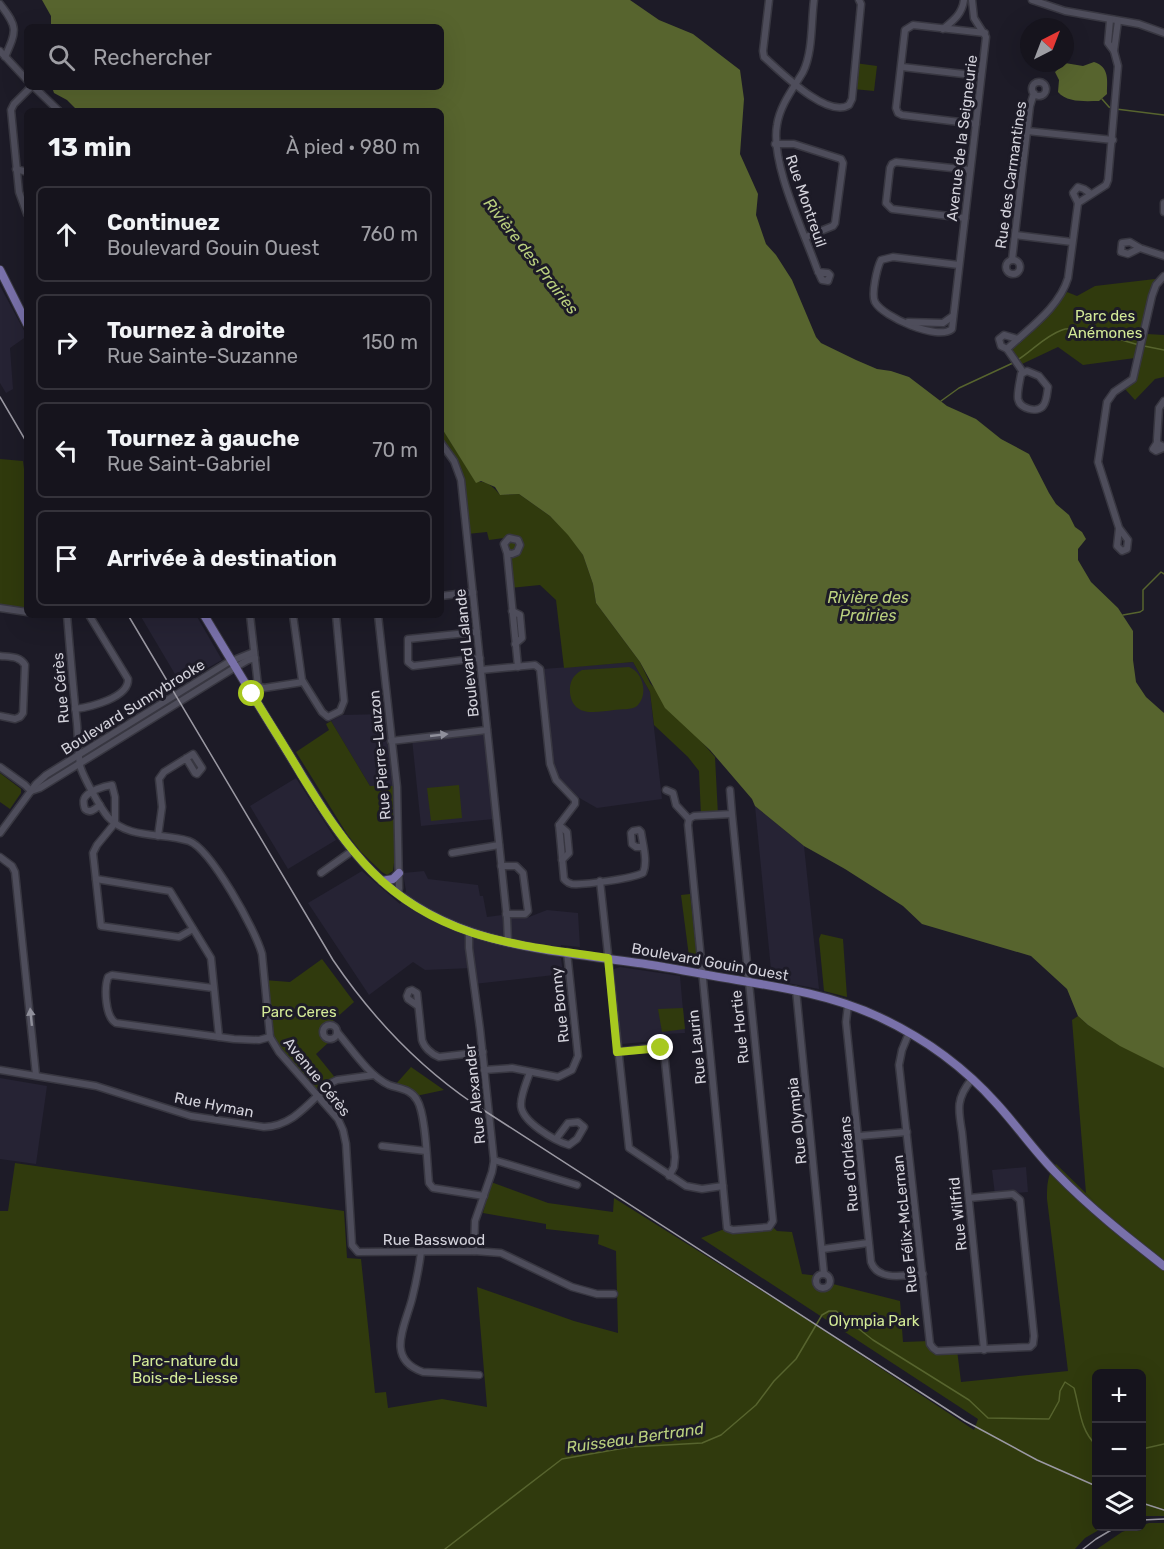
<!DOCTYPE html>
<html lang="fr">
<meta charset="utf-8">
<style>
:root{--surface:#16141d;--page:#1f1d26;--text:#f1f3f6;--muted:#9e9ea4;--line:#35333b}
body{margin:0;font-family:Rubik,sans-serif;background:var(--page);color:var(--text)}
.controls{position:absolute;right:18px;bottom:18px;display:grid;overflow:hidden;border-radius:9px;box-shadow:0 6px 24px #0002}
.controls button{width:54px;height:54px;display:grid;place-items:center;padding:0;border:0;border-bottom:2px solid var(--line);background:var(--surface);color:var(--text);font:30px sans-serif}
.compass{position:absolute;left:1020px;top:18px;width:54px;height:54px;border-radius:50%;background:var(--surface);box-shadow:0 6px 24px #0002;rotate:42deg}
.stop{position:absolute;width:18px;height:18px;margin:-14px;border:4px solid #a7c81f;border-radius:50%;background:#fff}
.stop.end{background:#a7c81f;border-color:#fff;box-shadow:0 2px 6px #0008}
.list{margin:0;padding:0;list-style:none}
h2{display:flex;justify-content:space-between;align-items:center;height:78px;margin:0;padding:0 24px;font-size:26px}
h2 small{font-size:20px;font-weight:400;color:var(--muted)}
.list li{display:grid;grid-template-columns:39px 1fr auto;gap:18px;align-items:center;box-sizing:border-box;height:96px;margin:0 12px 12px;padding:0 12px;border:2px solid var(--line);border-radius:9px}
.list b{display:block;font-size:22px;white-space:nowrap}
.list p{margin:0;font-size:20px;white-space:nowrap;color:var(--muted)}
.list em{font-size:20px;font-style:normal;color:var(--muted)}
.icon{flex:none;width:33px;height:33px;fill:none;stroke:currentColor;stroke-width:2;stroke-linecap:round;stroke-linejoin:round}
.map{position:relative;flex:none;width:1164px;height:1549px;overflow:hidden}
.search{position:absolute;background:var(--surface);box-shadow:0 6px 24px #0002;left:24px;top:24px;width:420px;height:66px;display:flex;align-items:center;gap:15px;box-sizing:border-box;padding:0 21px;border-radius:9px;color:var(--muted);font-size:22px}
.panel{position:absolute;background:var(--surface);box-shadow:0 6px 24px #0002;left:24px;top:108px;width:420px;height:510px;border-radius:9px}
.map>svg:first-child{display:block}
</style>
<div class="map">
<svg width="1164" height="1549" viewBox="0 0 1164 1549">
<rect width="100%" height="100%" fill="#1d1b27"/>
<g fill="#262334">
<path d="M0,286L27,336L10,348L13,389L6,393L0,383Z"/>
<path d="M140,615H196L222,660L195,675L182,686Z"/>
<path d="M633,662L650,692L662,799L597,808L576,796L559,781L553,768L543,669Z"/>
<path d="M385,714L397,786H370L331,721L342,715Z"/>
<path d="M485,732L494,819L421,826L412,739Z"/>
<path d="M296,778L336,840L288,869L250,806Z"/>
<path d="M755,806L804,846L819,989L772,980Z"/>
<path d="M362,871L400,904L406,891L403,873L424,871L428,879L478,885L480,896H483L487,917L502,915L512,918L529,917L547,910L578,913L580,947L561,945L559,957L561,958L563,974L474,984L472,968L425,970L413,962L369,995L308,903Z"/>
<path d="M620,967L680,976L685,1033L664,1034V1040L622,1044L614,969Z"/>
<path d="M0,1078L47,1086L36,1164L0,1159Z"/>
<path d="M1026,1167L1028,1192L995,1195L992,1170Z"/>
</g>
<g fill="#303a0d">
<path d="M855,63L877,66L874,91L853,89Z"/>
<path d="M1155,279L1157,281L1135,358L1083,365L1058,347L1022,364L1012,349L1036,328L1067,292L1077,296L1095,286Z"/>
<path d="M1147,334L1164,335V377L1155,379L1135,400L1125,389L1136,378Z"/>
<path d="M441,427L476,482C486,480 494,487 500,495L519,494L550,516L568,534L583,555L593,584L596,603L640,662L650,683L715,757L718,815L701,816L699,771L688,757L654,725L650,692L633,662L564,668L556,600L540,585L510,588L504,538L489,540L487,532L467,534L461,477L454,458L441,440Z"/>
<path d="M0,459L23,461L27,492V612L0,608Z"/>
<path d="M629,667C643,672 649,695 637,706C632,710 621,709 614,710C597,712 573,718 570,693C569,682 573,675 582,670Z"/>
<path d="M331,721L370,786H397V838L393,871L387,875L382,872L361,852L347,834L296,752L329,730L326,724Z"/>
<path d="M0,773L21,789V793L10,809L0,802Z"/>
<path d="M459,785L462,818L431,821L427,788Z"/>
<path d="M690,894L698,967L690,964L681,895Z"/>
<path d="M821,934L843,939L847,997L824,991L819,939Z"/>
<path d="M322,959L354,1002L325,1028L323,1032L329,1042L316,1054L337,1080L318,1095L270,1037L264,980L290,982Z"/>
<path d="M683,1008L685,1029L662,1032L658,1009Z"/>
<path d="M1078,1016L1088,1025L1164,1068V1516H1142V1374H1096V1526L1104,1527L1085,1538L1075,1549H0V1211H8L15,1163L344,1211L347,1258L361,1259L375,1393L386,1392L388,1408L442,1399L487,1407L477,1287L574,1321L618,1333L616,1251L598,1244L599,1235L546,1229V1224L483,1213L491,1182L548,1203L613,1212L614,1198L797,1313L974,1430L978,1419L701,1238L727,1228L771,1225L777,1231L792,1232L802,1274L819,1276L817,1282L822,1287L829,1285V1277L833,1284L900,1301L903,1342L930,1341L933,1348L957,1350L961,1382L1068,1371L1047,1199C1047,1186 1047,1174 1056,1164L1097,1204L1086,1193L1072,1020Z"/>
<path d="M411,1067L444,1090L416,1096L408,1088L396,1084Z"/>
<path d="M1149,1523H1164V1549H1097L1122,1532Z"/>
</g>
<g fill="#57642e">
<path d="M42,0H630L659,20L693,34L740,70L744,99L740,154L758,194L756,215L766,244L776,255L792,280L816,337L821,343L856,360L877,369L891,371L909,377L947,406L976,419L1001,439L1029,454L1049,493L1056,504L1069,515L1075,527L1082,532L1086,539L1078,549V560L1091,582L1118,608L1133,631V660L1136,682L1146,697L1164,713V1068L1120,1046L1088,1025L1078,1016L1067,989L1031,956L922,924L903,906L845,869L804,846L755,806L752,799L710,750L665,708L640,662L596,603L593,584L583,555L568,535L550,516L519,494L500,495L495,487L481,481L476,483L441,427V111H78L67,100L54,93L52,87H441V27H51V16Z"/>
<path d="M1094,62C1110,67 1107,81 1107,94L1099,101C1086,101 1067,103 1058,92L1059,80L1055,72L1065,63L1083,66Z"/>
</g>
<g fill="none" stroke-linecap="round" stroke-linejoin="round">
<g stroke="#57642e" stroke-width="1.5">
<path d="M1102,99L1109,107L1112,108"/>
<path d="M1116,109L1164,115"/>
<path d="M1144,346L1164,350"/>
<path d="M1019,359C1033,350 1045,336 1062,330C1075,324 1123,341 1140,345"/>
<path d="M941,401L959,388L1015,362"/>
<path d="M1123,615L1140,612L1143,610V590L1161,572L1164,574"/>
<path d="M1142,1449L1164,1444"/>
<path d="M445,1549L562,1459L630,1447L702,1443L721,1435L756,1405L774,1381L796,1359L822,1315L829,1311H836L873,1340L969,1400L988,1418L1049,1419L1059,1401L1060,1391L1065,1382L1074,1388C1080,1409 1080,1430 1096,1445"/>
</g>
<defs>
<g id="minor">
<path d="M769,0L763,51L764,57C780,71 827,119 849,105L852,99L861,4L859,0"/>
<path d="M814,0C811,22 813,52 803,72C793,89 780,105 777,125C770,163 804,232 817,269L822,280L828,281L830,275L828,273L818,272"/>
<path d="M1032,0L1065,11L1139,24L1164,33"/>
<path d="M0,4C18,27 17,30 5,57"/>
<path d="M943,29C954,20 962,14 964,0"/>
<path d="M0,51L27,80"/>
<path d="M1114,51L1118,21"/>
<path d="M902,67L981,76"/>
<circle cx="1039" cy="89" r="7"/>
<path d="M34,87L59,111"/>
<path d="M976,124L902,115L898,113L896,108L905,30L913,25L985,33"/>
<path d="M1027,131L1113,140"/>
<path d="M775,144H794L841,159L843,163L835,223L833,226L806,237"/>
<path d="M16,169L27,172"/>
<path d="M1078,203L1073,193L1078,187L1084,189L1091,194"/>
<path d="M1164,203V212"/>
<path d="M27,214L19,192L11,110L14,104L31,87"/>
<path d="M965,218L892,209L886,203L890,168L892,164L896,162L970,170"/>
<path d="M1015,235L1072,242"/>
<path d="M1140,248L1128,254L1121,252L1122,243L1130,242L1140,248L1164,256"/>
<circle cx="1013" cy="267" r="7"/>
<path d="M1012,260L1030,106L1034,93"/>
<path d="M959,265L893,257L881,260C877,268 871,294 875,302C883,317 938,341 952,329L986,37L974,18L972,0"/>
<path d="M908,322L943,323L953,316"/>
<path d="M1018,339L1004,335L999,339L1001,346L1007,349L1023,372"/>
<path d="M1007,349C1029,328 1059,308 1068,278L1078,203L1106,185L1108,180L1118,66L1114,51L1108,43L1110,20"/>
<path d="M1027,371L1039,376L1048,387C1047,393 1047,401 1043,406C1037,413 1020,409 1018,399C1017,392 1020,381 1021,374Z"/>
<path d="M1164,401L1159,408L1157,439V443L1164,447"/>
<path d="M441,443L454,461L461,480L507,919L508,942"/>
<path d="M1157,443L1153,449L1156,451L1163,448"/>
<path d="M1119,528L1117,546L1122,551L1127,549L1128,540L1119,528L1098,462L1107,402L1114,392L1133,379L1152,296L1156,285L1164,276"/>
<path d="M507,553L512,554L517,552L520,545L518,540L509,538L504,544L507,553L518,667"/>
<path d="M441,596L473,592"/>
<path d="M0,608L27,612"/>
<path d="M512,611L520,615L522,638L515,644"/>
<path d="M67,615C70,651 73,688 77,724C78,737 78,752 80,765C82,775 101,809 108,817C129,840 162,832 189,841C211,849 256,931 262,954L270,1037L279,1052L338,1119L343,1130L346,1144L352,1245L358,1252L474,1251L501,1253L572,1287L597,1294H614"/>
<path d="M250,615L258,686L264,688L303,682"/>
<path d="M293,615L302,680L322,712L328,717L340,711L344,701L336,615"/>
<path d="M378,615L397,787L399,888L398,894"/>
<path d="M477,632L408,639V662L413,666L480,658"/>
<path d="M0,656C10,657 20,656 25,665L23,713L20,717L15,719L0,716"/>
<path d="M481,670L535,665L540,669L550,764L556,780L575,800V804L559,825L564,879C567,882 567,883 572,884C585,885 630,879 643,873C648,862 643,845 641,832L639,830L633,831L631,833L632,844L636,847H643"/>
<path d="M75,709C90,707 129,698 128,679L89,615"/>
<path d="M391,741L487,730"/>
<path d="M0,767L25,785L31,791"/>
<path d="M666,790L673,793L676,805L689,819"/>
<path d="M730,790L732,814L773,1221L769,1227L733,1230L727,1228L688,825L689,819L694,816L732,814"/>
<path d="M31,791L40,788L231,670L248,660L255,658"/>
<path d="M100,805C95,809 90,814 85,809C84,807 83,801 84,799C87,791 105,786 112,785L115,797V823"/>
<path d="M115,823L97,845L93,853L101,926L179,937L193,929"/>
<path d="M559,825L567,832L569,853L562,860"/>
<path d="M0,833L36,784L46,775L227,663L254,652"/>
<path d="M158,836L162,807L159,779L164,772L193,754L202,768L197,774L195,773L186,758"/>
<path d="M452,853L499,845"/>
<path d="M0,857L12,866L15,872L36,1075"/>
<path d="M501,866H516L523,873L528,911L525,914H506"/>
<path d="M321,873L352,851"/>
<path d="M96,879L170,891L211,958L219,1037"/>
<path d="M600,881L629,1148L686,1186L702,1189L723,1186"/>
<path d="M469,931V948L480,1029L494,1161L492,1172L475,1221L474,1251"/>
<path d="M213,988L112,975L108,977C104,988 105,1017 116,1023L234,1039L259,1040L270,1037"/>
<path d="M796,990L824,1274"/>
<path d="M848,1005L846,1022L871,1262C878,1282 906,1275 923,1274"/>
<path d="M418,1006L408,999L407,996L409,991L412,990L417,993L422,1040C424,1047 431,1054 439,1057L483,1052"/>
<circle cx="330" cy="1032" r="7"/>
<path d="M337,1032C352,1049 368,1075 389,1085C400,1089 411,1089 417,1100C426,1114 427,1164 429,1183L433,1188L484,1196"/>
<path d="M909,1033L902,1050L899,1065L930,1344L933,1348L937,1351L1030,1347L1033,1344L1034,1336L1020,1200L1013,1194L969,1198"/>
<path d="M617,1052L658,1047L664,1052L675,1157L674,1167L669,1176"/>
<path d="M0,1070L96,1086L191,1116L264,1127C294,1126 310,1101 331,1083L337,1080L374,1075"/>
<path d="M484,1070L512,1068L558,1077L572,1070L578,1056L567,952"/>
<path d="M530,1072C527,1081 521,1094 521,1104C520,1121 555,1141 569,1145L577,1139L584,1127L578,1122L568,1123L556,1139"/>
<path d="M972,1079C956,1098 958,1109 962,1132L984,1350"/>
<path d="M859,1136L907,1132"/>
<path d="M382,1146L426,1151"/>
<path d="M494,1160L577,1185"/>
<path d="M823,1249L868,1243"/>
<path d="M421,1252C419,1268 416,1283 412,1299C405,1326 385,1359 423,1372L479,1375"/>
<circle cx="823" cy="1281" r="7"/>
</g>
<g id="major">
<path d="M0,270L27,324"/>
<path d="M204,615C231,660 259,706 287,751C338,834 372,898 471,932C530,952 596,956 658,966C684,970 710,976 737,980C786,988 834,996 879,1017C924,1038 964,1067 997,1104C1018,1127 1035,1152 1057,1174C1090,1208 1127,1237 1164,1266"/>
<path d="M382,881L393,879L399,873"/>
</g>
</defs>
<use href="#minor" stroke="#383741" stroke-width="9"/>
<use href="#major" stroke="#383741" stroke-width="10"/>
<use href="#minor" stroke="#4e4d5b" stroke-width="6"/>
<use href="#major" stroke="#7971aa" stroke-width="8"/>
<g stroke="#9b99a3" stroke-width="1.5">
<path d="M0,397L27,443"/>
<path d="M128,615L333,960C371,1016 418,1066 474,1104L965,1421L1037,1460L1096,1486"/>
<path d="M1142,1503L1164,1510"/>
<path d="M1142,1520L1164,1519"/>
<path d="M1083,1549L1096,1539L1118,1526"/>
</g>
</g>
<defs><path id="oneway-solid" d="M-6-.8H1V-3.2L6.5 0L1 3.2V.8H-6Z" transform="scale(1.5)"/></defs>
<g fill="#90909b">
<use href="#oneway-solid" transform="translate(439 735) rotate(-6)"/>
<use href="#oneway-solid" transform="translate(31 1017) rotate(-96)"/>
</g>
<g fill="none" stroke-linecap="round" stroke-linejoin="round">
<path stroke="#a7c81f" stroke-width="8" d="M252,694C268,721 286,748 302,776C348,850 385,904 473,933C517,947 562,951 608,958L617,1052L661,1048"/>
</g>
<g text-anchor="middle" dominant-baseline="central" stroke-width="6" stroke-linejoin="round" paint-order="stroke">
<g font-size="15" fill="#d3d2db" stroke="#1d1b27">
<text transform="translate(962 138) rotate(-83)">Avenue de la Seigneurie</text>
<text transform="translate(1011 175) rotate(-82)">Rue des Carmantines</text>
<text transform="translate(806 201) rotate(71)">Rue Montreuil</text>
<text transform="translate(467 653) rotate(-96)">Boulevard Lalande</text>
<text transform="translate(61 688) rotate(-95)">Rue Cérès</text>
<text transform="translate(133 707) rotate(-32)">Boulevard Sunnybrooke</text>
<text transform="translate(380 755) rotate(-95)">Rue Pierre-Lauzon</text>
<text transform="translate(710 962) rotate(10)">Boulevard Gouin Ouest</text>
<text transform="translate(560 1005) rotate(-96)">Rue Bonny</text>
<text transform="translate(740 1027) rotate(-96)">Rue Hortie</text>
<text transform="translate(697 1047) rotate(-96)">Rue Laurin</text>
<text transform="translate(317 1077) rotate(51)">Avenue Cérès</text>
<text transform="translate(475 1094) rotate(-96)">Rue Alexander</text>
<text transform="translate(214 1105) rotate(11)">Rue Hyman</text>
<text transform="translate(797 1121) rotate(-96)">Rue Olympia</text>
<text transform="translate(849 1164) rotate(-95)">Rue d'Orléans</text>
<text transform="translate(958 1214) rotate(-96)">Rue Wilfrid</text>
<text transform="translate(905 1224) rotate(-96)">Rue Félix-McLernan</text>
<text x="434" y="1240">Rue Basswood</text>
</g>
<g font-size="15" fill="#d3ea97" stroke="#1d1b27">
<text x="1105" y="316">Parc des<tspan x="1105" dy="17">Anémones</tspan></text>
<text x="299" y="1012">Parc Ceres</text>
<text x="874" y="1321">Olympia Park</text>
<text x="185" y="1361">Parc-nature du<tspan x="185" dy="17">Bois-de-Liesse</tspan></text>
</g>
<g font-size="16" font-style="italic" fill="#bad07e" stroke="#1d1b27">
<text transform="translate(531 256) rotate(52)">Rivière des Prairies</text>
<text x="868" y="597">Rivière des<tspan x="868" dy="18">Prairies</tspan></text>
<text transform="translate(635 1438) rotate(-8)">Ruisseau Bertrand</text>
</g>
</g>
</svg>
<div class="controls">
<button>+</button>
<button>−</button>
<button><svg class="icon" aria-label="layers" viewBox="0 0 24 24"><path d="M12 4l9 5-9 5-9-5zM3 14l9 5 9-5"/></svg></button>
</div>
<svg class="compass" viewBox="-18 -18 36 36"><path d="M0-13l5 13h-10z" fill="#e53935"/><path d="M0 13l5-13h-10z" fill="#9e9ea4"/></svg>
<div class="stop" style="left:252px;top:694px"></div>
<div class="stop end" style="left:661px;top:1048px"></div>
<div class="search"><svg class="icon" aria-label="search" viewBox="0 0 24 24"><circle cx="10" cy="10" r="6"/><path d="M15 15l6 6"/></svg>Rechercher</div>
<section class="panel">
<h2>13 min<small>À pied · 980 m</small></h2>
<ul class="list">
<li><svg class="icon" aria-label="ahead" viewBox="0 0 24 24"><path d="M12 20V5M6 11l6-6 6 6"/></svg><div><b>Continuez</b><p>Boulevard Gouin Ouest</p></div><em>760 m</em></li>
<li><svg class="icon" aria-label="right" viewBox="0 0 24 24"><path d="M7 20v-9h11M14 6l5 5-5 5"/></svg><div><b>Tournez à droite</b><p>Rue Sainte-Suzanne</p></div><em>150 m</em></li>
<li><svg class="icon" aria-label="left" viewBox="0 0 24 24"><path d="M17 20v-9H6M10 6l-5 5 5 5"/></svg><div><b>Tournez à gauche</b><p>Rue Saint-Gabriel</p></div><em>70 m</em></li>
<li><svg class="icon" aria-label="arrive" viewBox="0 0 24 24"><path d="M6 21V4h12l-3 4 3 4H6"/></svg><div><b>Arrivée à destination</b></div></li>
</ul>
</section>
</div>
